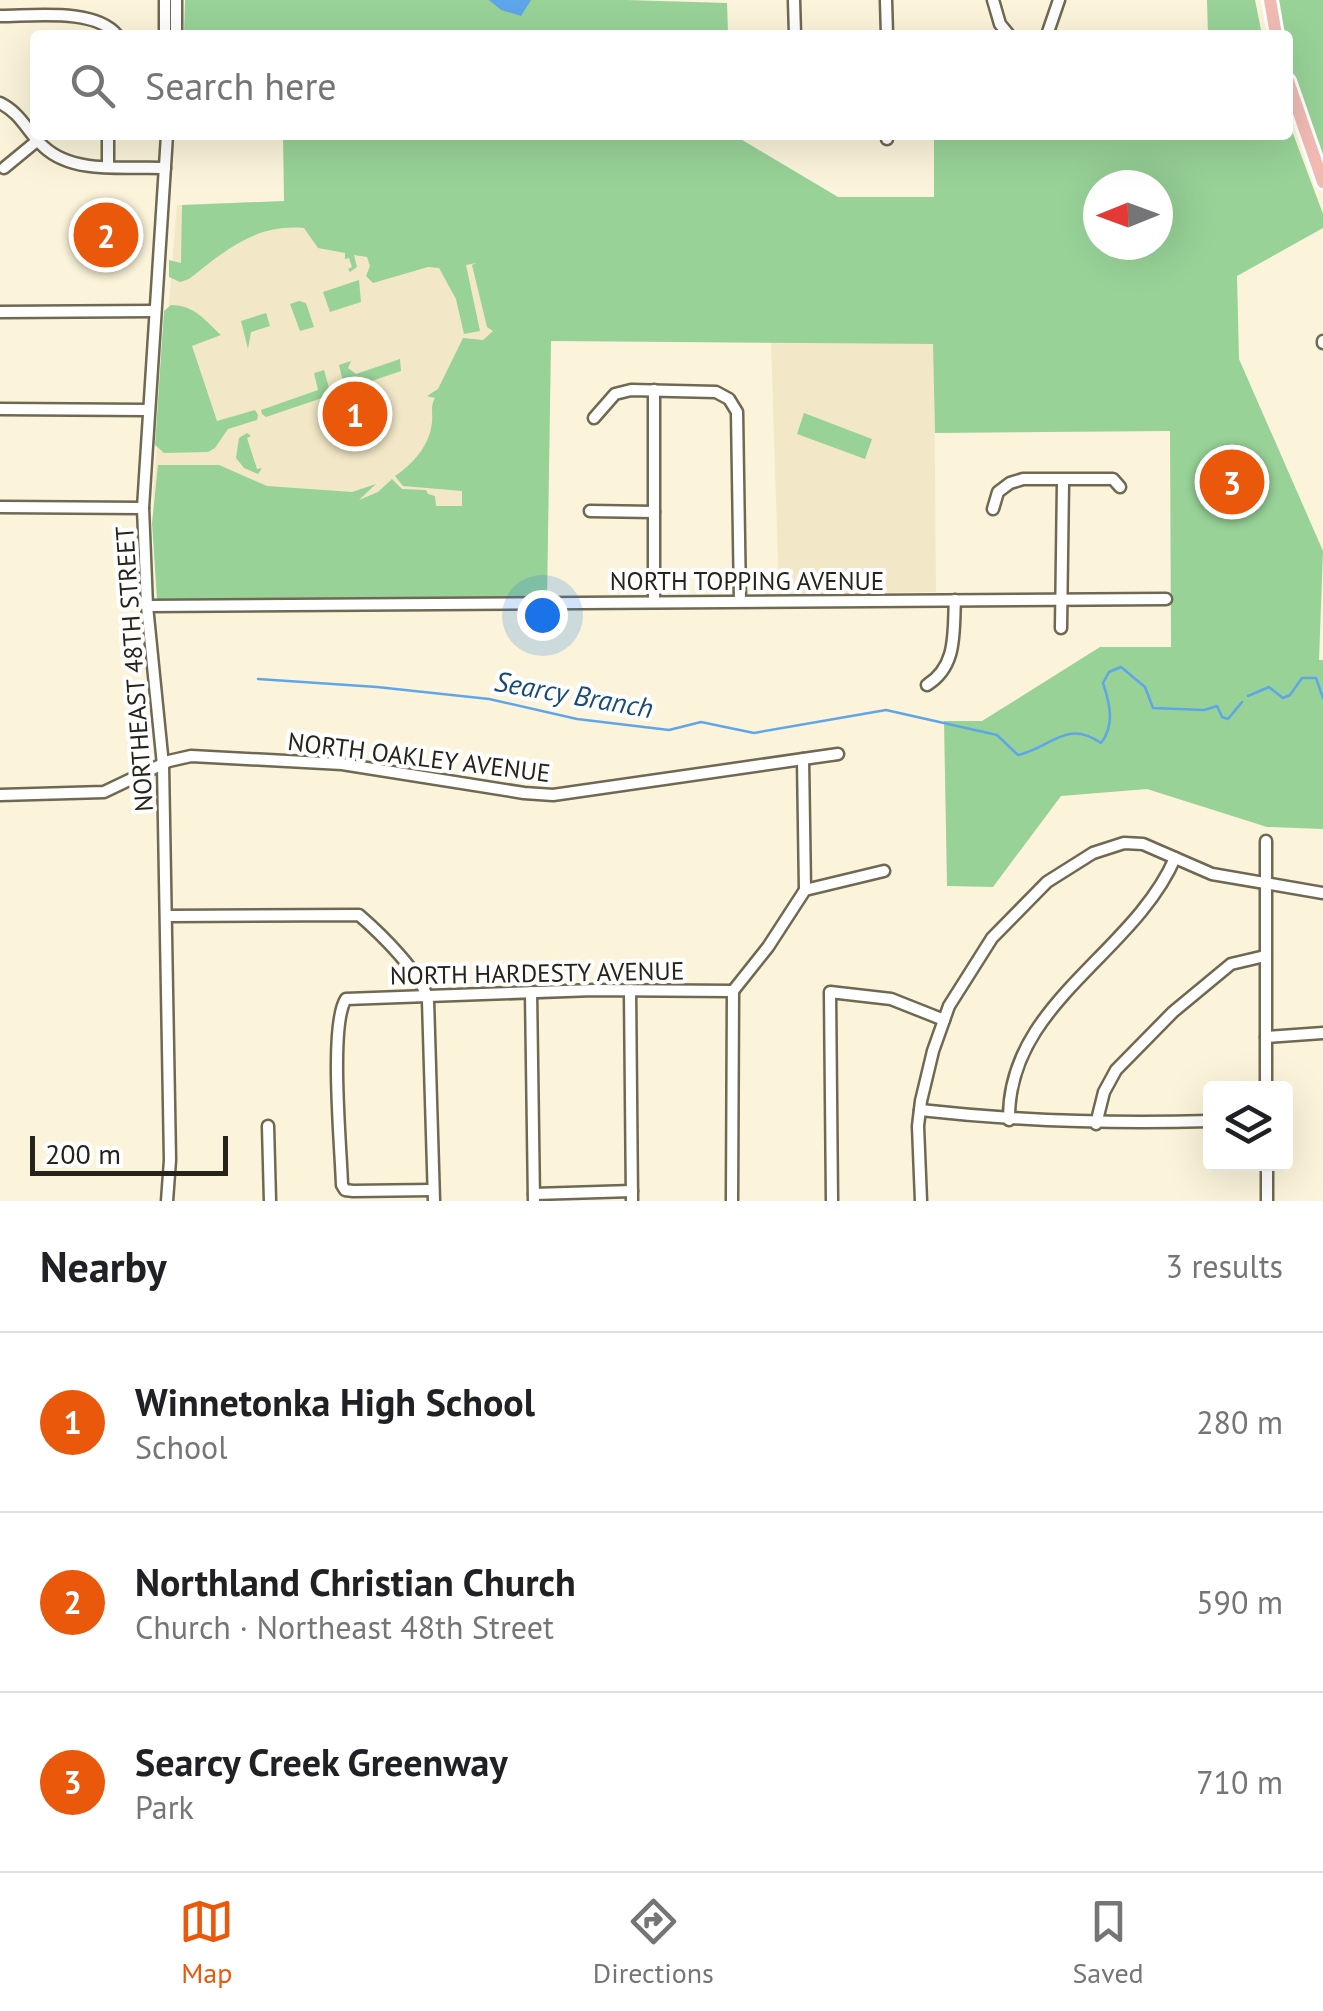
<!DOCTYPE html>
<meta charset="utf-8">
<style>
:root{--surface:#fff;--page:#f2f2f2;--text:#202124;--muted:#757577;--line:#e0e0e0;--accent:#ea580c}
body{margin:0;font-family:"PT Sans",sans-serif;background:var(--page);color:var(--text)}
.controls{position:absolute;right:30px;bottom:30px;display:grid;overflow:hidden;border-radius:10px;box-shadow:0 10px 40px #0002}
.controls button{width:90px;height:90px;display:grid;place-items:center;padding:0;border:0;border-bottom:2px solid var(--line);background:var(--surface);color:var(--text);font:50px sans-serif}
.compass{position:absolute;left:1083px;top:170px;width:90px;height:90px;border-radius:50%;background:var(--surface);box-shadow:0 10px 40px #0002;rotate:269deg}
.scale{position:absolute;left:30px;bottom:25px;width:198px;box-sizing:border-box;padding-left:10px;border:5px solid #26231a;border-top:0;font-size:28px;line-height:35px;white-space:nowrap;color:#26231a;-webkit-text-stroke:8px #fff;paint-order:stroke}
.you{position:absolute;left:542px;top:615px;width:35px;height:35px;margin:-25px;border:8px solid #fff;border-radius:50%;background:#1a73e8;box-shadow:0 0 0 15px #1a73e833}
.badge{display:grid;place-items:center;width:65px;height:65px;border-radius:50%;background:var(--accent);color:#fff;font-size:32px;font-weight:700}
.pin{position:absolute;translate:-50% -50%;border:5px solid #fff;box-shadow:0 2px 10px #0006}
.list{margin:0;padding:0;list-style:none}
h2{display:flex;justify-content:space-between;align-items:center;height:130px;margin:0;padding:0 40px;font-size:42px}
h2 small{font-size:32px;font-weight:400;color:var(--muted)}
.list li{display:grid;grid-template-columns:65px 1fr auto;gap:30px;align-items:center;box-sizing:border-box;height:180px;padding:0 40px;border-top:2px solid var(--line)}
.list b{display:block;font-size:38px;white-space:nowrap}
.list p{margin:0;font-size:32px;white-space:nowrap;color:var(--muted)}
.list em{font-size:32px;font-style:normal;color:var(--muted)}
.icon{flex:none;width:55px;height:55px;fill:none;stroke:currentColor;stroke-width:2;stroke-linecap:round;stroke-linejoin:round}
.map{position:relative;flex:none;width:1323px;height:1201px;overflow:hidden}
.search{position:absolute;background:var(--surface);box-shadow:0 10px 40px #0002;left:30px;right:30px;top:30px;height:110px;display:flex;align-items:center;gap:25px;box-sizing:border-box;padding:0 35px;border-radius:10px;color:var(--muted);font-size:38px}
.sheet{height:670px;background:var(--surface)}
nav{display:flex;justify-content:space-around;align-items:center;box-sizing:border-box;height:140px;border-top:2px solid var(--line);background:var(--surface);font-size:28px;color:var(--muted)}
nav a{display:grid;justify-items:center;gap:5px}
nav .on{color:var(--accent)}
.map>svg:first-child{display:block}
</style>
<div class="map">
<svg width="1323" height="1201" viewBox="0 0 1323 1201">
<rect width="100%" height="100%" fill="#fbf4da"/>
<g fill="#f2e8c7">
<path d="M553,192L547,599L158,598L153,494L177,205Z"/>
<path d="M771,343L934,344L936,592L779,594Z"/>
</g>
<g fill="#98d297" fill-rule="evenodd">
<path d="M185,0H626L727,3L728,35H184Z"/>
<path d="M1207,0H1255L1262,35H1208Z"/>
<path d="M1277,0H1323V168C1309,126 1288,80 1288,35H1284Z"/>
<path d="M1288,120L1323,214V228L1237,276L1239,359L1323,551L1319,660H1323V829L1267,827L1147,789L1061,796L993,887L947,886L944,721H982L1100,647H1171L1170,431L935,433L933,344L551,341L547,599L157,600L152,523L158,465H219L267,486L352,492L376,484L359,500L378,492L392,479L402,489L426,490L428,494L435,496L436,506H462V491L403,486L395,476C413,464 430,445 432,422C433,412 430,407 435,398L427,396L438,389L463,338L483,340L493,331L487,327L472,265L476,263L466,265L480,331L464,334L456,299L439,268L428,267L373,283L366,276L370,266L367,257L354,255L357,267L350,272L348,269L352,267L349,258L345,259V253L318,248L304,228C255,224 226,250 189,279L180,282L169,277V260L181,263L182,205L284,201L283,135H734L838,197H934V135H1288ZM1098,185H1158V245H1098Z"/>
<path d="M359,280L361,302L330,312L323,292Z"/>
<path d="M299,301L306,303L314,327L300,331L290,304Z"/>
<path d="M171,305C194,305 205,320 221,335L192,346L217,421L255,410L258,415L257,420L228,429L215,448L208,452L164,453L155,445L164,311Z"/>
<path d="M266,313L270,326L251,332L248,349L241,321Z"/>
<path d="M400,359L401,371L345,390L339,365L351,361L348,368L356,374Z"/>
<path d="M324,370L331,395L266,417L262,414L261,410L318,390L314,373Z"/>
<path d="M804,413L872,439L865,459L797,434Z"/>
<path d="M247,433L251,436L247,438L257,469L262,468L258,474L244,468L236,458L239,438Z"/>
</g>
<path fill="#5ea6e9" d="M489,0H531L521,16L501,10Z"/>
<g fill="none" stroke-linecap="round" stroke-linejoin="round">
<g stroke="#5ea6e9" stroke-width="2.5">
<path d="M258,679L377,687L489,699L577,719L669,730L701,722L754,733L886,710L997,735L1018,755C1052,747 1066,719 1101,743C1115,725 1110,704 1103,683L1109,672L1121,667L1145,687L1153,708L1204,710L1217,706L1222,717L1228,719L1242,702"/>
<path d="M1248,696L1269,687L1283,698L1290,695L1302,678H1316L1323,698"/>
</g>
<defs>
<g id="minor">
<path d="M165,0V35"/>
<path d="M794,0L795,35"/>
<path d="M886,0L887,35"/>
<path d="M993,0L1000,24L1009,35"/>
<path d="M0,16C34,16 95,8 117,35"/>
<path d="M176,35V0"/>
<path d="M1047,35L1059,0"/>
<path d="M0,103C22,114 27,132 44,147C74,175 127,166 165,168"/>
<path d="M108,135V166"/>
<path d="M167,135L143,508L147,606L163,765L170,1160L167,1201"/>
<path d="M887,135V139"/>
<path d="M4,168L38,140"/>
<path d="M0,312L155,311"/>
<path d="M1323,341V343"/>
<path d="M654,390V602"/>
<path d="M0,409L147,410"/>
<path d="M594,418L615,394L631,390L716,392L729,399L737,412L740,601"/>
<path d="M0,507L143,508"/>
<path d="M993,509L998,492L1010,483L1023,479H1113L1120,487"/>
<path d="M590,511L654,512"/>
<path d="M147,606L1166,599"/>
<path d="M1061,628L1063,482"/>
<path d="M927,685C958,666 953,631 955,600"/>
<path d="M803,759L805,890"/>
<path d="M0,795L104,792L169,761L191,756L342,764L524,793L553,795L838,754"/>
<path d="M1266,841V1088"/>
<path d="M167,916L359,915C381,934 421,973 428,1000L434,1201"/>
<path d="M630,990L632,1201"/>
<path d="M733,991L768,947L805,890L884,871"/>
<path d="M531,992L534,1201"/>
<path d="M1266,1037L1323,1033"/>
<path d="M920,1110C1018,1121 1113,1124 1210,1121"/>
<path d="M1009,1120C1007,1004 1133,955 1175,858"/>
<path d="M1096,1124L1104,1092L1116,1070L1173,1012L1231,964L1265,956"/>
<path d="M268,1126L270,1201"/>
<path d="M1267,1164V1201"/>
<path d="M433,1190L353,1191L345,1190L342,1185C341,1149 329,1024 346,999L594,990L733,991"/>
<path d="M534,1194L632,1191"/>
<path d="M732,1201L733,991"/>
<path d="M832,1201L830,992L891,999L944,1020"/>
<path d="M921,1201L918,1126L921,1101L933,1051L949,1006L992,938L1047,882L1093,853L1124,843L1143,844L1212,874L1323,893"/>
</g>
<g id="major">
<path d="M1270,0L1276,35"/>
<path d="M1288,81L1323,182"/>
</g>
</defs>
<use href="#minor" stroke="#6f6852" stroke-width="15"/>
<use href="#major" stroke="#fff" stroke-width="18"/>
<use href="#minor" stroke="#fff" stroke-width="10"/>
<use href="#major" stroke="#f1bbb4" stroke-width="12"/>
</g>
<g text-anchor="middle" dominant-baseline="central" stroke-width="8" stroke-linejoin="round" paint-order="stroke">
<g font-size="25" fill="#26231a" stroke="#fff">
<text x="747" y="581">NORTH TOPPING AVENUE</text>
<text transform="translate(134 669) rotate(-94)">NORTHEAST 48TH STREET</text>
<text transform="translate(419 757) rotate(7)">NORTH OAKLEY AVENUE</text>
<text transform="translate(537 973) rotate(-1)">NORTH HARDESTY AVENUE</text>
</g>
<g font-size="28" font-style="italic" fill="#184b77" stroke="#fff">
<text transform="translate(574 694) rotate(10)">Searcy Branch</text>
</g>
</g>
</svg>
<div class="controls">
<button><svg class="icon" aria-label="layers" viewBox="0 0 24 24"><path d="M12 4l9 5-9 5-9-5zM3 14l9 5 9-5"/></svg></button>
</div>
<svg class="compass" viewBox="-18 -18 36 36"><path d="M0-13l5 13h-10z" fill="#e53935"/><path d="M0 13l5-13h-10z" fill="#757577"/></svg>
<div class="scale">200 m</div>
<div class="you"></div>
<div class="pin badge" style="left:355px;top:414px">1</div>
<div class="pin badge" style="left:106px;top:235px">2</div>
<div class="pin badge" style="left:1232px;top:482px">3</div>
<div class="search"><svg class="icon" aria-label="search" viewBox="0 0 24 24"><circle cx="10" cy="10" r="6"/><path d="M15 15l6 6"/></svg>Search here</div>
</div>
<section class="sheet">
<h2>Nearby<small>3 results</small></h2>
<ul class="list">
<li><span class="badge">1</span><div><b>Winnetonka High School</b><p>School</p></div><em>280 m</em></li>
<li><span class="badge">2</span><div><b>Northland Christian Church</b><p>Church · Northeast 48th Street</p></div><em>590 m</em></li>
<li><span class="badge">3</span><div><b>Searcy Creek Greenway</b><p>Park</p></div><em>710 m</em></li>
</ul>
</section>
<nav>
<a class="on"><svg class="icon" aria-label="map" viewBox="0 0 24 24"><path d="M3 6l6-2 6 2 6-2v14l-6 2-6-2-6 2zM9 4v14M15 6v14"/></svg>Map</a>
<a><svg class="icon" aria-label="directions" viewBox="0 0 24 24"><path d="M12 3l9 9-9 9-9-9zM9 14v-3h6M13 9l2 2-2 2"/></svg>Directions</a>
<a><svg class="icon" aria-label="saved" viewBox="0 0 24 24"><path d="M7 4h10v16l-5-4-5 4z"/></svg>Saved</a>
</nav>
